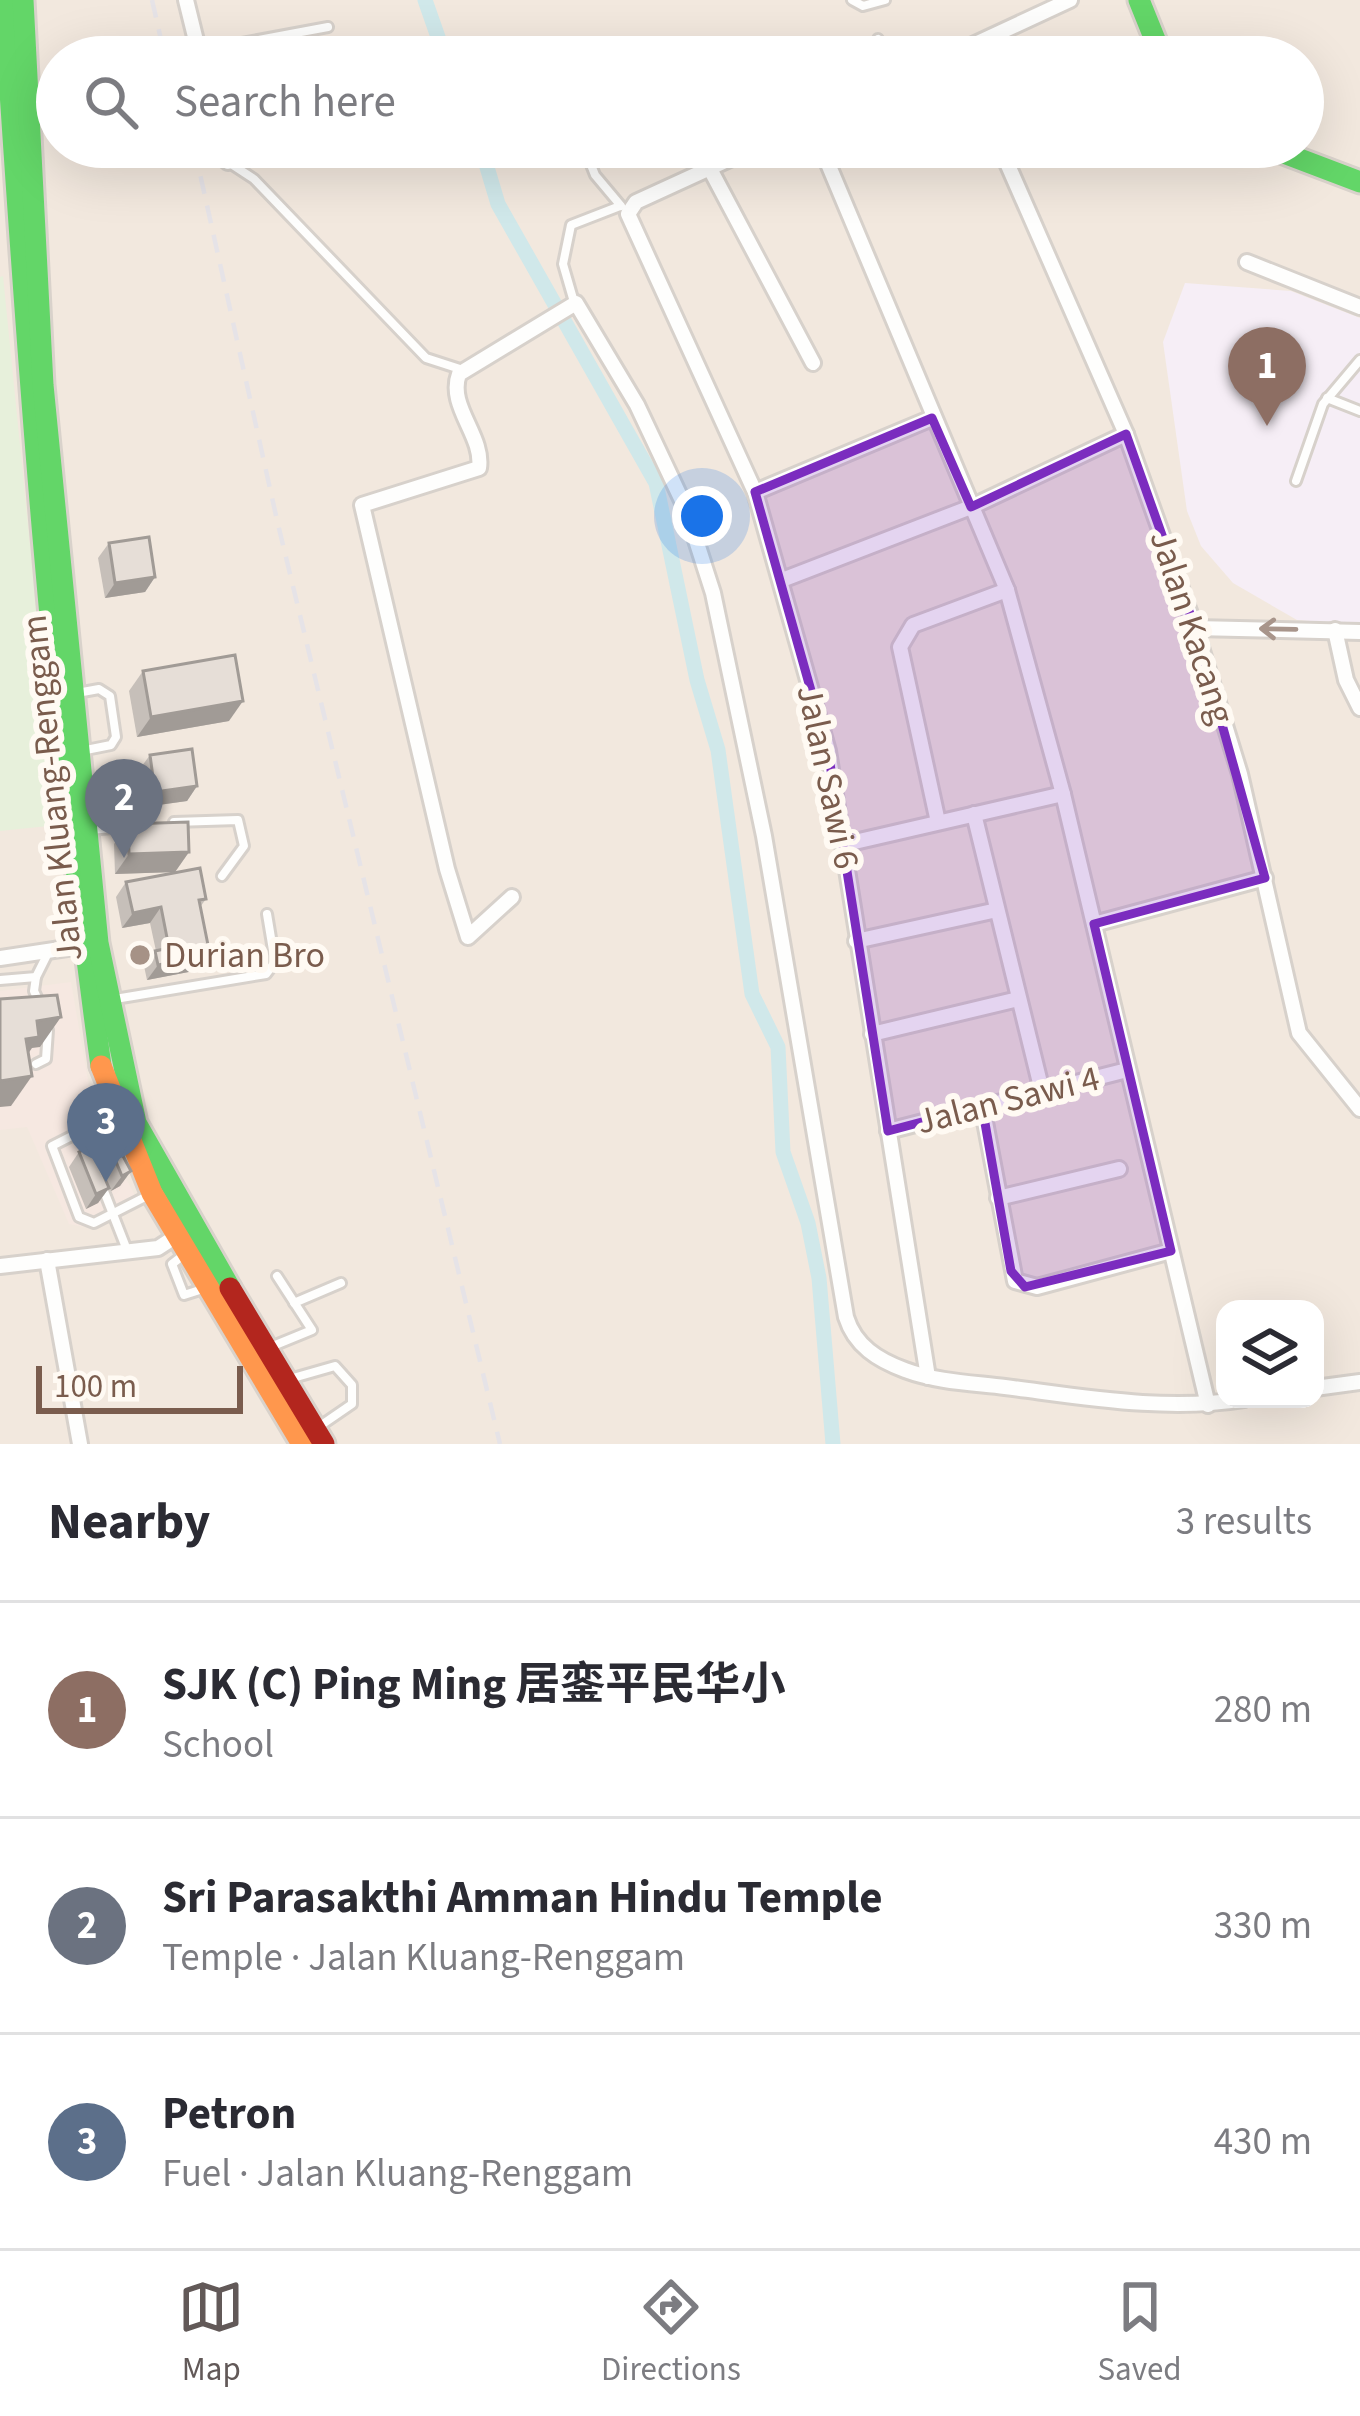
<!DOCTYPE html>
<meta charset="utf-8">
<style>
:root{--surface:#fff;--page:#f2f2f3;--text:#2b2b33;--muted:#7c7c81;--line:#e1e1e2;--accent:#625958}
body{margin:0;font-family:"Source Sans 3","Noto Sans SC",sans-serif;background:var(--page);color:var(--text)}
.controls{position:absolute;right:36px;bottom:36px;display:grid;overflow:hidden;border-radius:24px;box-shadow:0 12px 48px #0002}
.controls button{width:108px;height:108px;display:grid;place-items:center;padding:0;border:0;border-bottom:3px solid var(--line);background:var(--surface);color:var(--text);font:60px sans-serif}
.scale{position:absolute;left:36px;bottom:30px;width:207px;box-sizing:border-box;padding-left:12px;border:6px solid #7a5c4d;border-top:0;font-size:33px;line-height:42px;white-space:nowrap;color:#7a5c4d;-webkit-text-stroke:9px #fffaf3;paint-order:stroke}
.you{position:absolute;left:702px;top:516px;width:42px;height:42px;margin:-30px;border:9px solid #fff;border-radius:50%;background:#1a73e8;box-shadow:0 0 0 18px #1a73e833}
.badge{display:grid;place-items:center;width:78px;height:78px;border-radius:50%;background:var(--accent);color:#fff;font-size:39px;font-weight:700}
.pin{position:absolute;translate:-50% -99px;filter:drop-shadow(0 3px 6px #0008)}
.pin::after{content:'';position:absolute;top:63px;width:42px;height:36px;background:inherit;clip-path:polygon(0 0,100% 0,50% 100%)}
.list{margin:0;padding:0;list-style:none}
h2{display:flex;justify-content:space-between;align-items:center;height:156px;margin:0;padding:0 48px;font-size:51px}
h2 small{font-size:39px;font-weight:400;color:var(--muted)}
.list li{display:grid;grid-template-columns:78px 1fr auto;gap:36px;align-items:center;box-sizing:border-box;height:216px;padding:0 48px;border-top:3px solid var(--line)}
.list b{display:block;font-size:45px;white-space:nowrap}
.list p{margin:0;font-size:39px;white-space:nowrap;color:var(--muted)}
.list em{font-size:39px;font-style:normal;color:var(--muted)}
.icon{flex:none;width:66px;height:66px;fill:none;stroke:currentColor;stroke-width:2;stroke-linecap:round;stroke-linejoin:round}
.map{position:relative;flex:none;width:1360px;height:1444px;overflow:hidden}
.search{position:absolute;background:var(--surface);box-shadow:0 12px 48px #0002;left:36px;right:36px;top:36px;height:132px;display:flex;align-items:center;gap:30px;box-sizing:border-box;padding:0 42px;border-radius:66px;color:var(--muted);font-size:45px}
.sheet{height:804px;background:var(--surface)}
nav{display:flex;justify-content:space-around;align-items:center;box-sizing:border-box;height:168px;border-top:3px solid var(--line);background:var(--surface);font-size:33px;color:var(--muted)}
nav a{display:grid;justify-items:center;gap:6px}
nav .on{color:var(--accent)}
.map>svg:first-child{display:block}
</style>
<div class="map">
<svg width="1360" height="1444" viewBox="0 0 1360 1444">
<rect width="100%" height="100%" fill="#f9f5f0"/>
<path fill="#f2e8de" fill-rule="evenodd" d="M0,0H1360V1444H0ZM57,57H1303V147H57ZM1225,1309H1315V1399H1225Z"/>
<path fill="#f6e8e1" d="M71,982L95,1120L139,1203L85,1227L69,1224L27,1127L0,1130V991Z"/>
<path fill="#f6eef6" d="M1185,283L1291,291L1360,318V625L1297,620L1233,583L1201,546L1187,511L1163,342Z"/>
<path fill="#e7f0db" d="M3,276L58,825L0,831V277Z"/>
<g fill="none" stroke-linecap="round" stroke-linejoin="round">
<g stroke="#d0e8ea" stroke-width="15">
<path d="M425,0L445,57"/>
<path d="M481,147L498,204L656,483L697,680L718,750L752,994L778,1047L783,1152L808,1223L819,1278L833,1444"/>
</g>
<defs>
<g id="lane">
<path d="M852,0L863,6L885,0"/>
<path d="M878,39L886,57"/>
<path d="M221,57L231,45L328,27"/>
<path d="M576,57L588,47"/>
<path d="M584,147L595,175L621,206"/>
<path d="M228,162L254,179L426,358L463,370"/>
<path d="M574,302L563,264L571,225L620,206"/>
<path d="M1327,398L1360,411"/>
<path d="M1296,481L1323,404L1360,360"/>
<path d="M77,693L99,689L110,696L116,737L111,745L81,751"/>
<path d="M174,822L238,820L244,846L222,876"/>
<path d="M90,830L135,826"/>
<path d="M36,977L34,991L40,1004"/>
<path d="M0,980L36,977L48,953"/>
<path d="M109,1000L266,974L275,962L267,914"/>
<path d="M36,1064L46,1059L48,1030"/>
<path d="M115,1114L52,1146L79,1217L94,1223L151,1194"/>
<path d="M102,1186L127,1250"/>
<path d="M185,1254L172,1264L184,1295L206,1288"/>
<path d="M294,1303L341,1283"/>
<path d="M268,1348L312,1330L277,1276"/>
<path d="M286,1380L335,1366L352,1385V1404L317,1428"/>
</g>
<g id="street">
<path d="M186,0L200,57"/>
<path d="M947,57L1070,0"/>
<path d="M225,147L228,162"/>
<path d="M756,147L636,202L628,214L755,492L828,751L928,1377"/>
<path d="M821,147L1007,590L1063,794L1208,1405"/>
<path d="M1000,147L1126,434L1195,628L1240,774L1299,1033L1360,1109"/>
<path d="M709,167L813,363"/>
<path d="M1247,262L1360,307"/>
<path d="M755,492L932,418"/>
<path d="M782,580L971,507L1126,434"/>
<path d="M1195,628L1360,632"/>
<path d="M1335,630L1346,680L1360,708"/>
<path d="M974,814L1042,1091"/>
<path d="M938,822L900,647L913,625L1007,590"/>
<path d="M846,844L1063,794"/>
<path d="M512,897L468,937L447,869L362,505L479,468C484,436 447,406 459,374L576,303L637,405L686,509L713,593L764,836L846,1317C855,1346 878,1360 905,1370C937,1382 973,1383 1005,1387C1084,1397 1166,1412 1245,1399"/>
<path d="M1094,924L1265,878"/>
<path d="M856,941L997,910"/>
<path d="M0,958L87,945"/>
<path d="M872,1034L1018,999"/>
<path d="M982,1106L1015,1281L1037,1287L1171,1251"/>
<path d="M888,1131L1127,1070"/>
<path d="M998,1198L1119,1169"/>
<path d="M47,1260L80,1444"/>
<path d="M0,1266L158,1248L181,1233"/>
<path d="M1315,1388L1360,1382"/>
</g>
<g id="fast">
<path d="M4,0C27,357 52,712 101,1066"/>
<path d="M23,0L43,385L98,943L136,1123L230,1288"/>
<path d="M1139,0L1162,57"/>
<path d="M1268,147L1360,182"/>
</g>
<path id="slow" d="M101,1066L152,1193L302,1444"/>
<path id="jam" d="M230,1288L324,1444"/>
</defs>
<use href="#lane" stroke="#d7d1cb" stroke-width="14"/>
<use href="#street" stroke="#d7d1cb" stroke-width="20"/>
<use href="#fast" stroke="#d9d2cb" stroke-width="27"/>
<use href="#slow" stroke="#d9d2cb" stroke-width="27"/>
<use href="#jam" stroke="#d9d2cb" stroke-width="27"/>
<use href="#lane" stroke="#fefefd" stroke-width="8"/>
<use href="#street" stroke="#fefefd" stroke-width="14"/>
<use href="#fast" stroke="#63d668" stroke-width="21"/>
<use href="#slow" stroke="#ff974d" stroke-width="21"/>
<use href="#jam" stroke="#b3261e" stroke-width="21"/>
<g stroke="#e6e3e7" stroke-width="4.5" stroke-dasharray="18 12" stroke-linecap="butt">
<path d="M152,0L165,57"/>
<path d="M194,147L277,520L500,1444"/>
</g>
</g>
<g fill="#c6bfb9">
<path d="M109,543L155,577L145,592L105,598L98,558Z"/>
<path d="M143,671L229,721L137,737L129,691Z"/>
<path d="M150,755L197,786L187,801L144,807L139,770Z"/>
<path d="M128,824L189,852L175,872L115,874L114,844Z"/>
<path d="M126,882L206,899L200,907L199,970L147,980L144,966L156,951L150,923L122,928L116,897Z"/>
<path d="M104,1133L131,1171L120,1186L111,1191L93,1148Z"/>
<path d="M79,1152L109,1188L98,1203L86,1209L69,1167Z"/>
</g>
<g fill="#a19b96">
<path d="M155,577L145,592L105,598L115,583Z"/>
<path d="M243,701L229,721L137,737L151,717Z"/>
<path d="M197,786L187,801L144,807L155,792Z"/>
<path d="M189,852L175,872L115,874L129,854Z"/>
<path d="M161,907L150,923L122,928L133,913Z"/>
<path d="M210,955L199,970L147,980L158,965Z"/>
<path d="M61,1017L40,1047L32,1048L19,1067L6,1068L37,1021Z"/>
<path d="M32,1076L11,1106L0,1107V1081Z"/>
<path d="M131,1171L120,1186L111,1191L122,1176Z"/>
<path d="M109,1188L98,1203L86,1209L96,1194Z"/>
</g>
<g fill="#e6ded7" stroke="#a19b96" stroke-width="3">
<path d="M149,537L155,577L115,583L109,543Z"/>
<path d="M235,655L243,701L151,717L143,671Z"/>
<path d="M192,749L197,786L155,792L150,755Z"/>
<path d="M188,822L189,852L129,854L128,824Z"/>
<path d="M200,868L206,899L199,900L210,955L158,965L155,951L169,948L161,907L133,913L126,882Z"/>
<path d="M57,995L61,1017L37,1021L39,1037L26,1039L32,1076L0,1081V999Z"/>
<path d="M109,1130L131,1171L122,1176L104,1133Z"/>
<path d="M91,1146L109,1188L96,1194L79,1152Z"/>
</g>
<defs><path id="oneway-shaft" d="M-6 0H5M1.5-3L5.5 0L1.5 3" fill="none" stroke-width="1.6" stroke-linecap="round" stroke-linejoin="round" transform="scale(3)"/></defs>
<use stroke="#a8958b" href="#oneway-shaft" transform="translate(1278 629) rotate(-179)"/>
<path fill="#7b2cbf" fill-opacity="0.2" stroke="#7b2cbf" stroke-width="9" stroke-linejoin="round" d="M932,418L971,507L1126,434L1195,628L1265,878L1094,924L1171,1251L1025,1287L1011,1271L982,1106L888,1131L828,751L755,492Z"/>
<circle fill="#a69286" stroke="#fffaf3" stroke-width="4.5" cx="140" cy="955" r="12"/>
<g text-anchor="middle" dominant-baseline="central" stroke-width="12" stroke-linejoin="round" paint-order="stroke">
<g font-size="36" fill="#7a5c4d" stroke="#fffaf3">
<text transform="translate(1192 627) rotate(72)">Jalan Kacang</text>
<text transform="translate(828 777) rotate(78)">Jalan Sawi 6</text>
<text transform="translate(52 788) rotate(-96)">Jalan Kluang-Renggam</text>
<text transform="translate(1008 1100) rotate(-14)">Jalan Sawi 4</text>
</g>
<g font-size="36" fill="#7a5c4d" stroke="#fffaf3" text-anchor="start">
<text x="164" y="955">Durian Bro</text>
</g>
</g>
</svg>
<div class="controls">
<button><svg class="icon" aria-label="layers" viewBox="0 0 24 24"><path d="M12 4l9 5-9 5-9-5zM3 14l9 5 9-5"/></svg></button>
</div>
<div class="scale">100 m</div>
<div class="you"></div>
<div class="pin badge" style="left:1267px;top:426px;background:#8d6e63">1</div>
<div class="pin badge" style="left:124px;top:858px;background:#6b7280">2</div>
<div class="pin badge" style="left:106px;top:1182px;background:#5c6f8a">3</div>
<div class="search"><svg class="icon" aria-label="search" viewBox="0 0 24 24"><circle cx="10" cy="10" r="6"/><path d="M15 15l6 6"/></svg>Search here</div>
</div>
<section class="sheet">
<h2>Nearby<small>3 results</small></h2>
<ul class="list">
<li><span class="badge" style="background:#8d6e63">1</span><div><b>SJK (C) Ping Ming 居銮平民华小</b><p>School</p></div><em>280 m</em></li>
<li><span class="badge" style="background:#6b7280">2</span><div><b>Sri Parasakthi Amman Hindu Temple</b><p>Temple · Jalan Kluang-Renggam</p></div><em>330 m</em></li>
<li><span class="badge" style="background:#5c6f8a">3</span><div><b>Petron</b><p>Fuel · Jalan Kluang-Renggam</p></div><em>430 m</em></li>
</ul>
</section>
<nav>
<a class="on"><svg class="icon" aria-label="map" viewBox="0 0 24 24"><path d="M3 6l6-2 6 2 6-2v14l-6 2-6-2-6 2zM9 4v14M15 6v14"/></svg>Map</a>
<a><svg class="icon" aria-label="directions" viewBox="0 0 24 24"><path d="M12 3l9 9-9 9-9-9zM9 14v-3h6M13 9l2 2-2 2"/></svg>Directions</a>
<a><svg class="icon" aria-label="saved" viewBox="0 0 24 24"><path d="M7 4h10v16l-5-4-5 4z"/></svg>Saved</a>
</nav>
